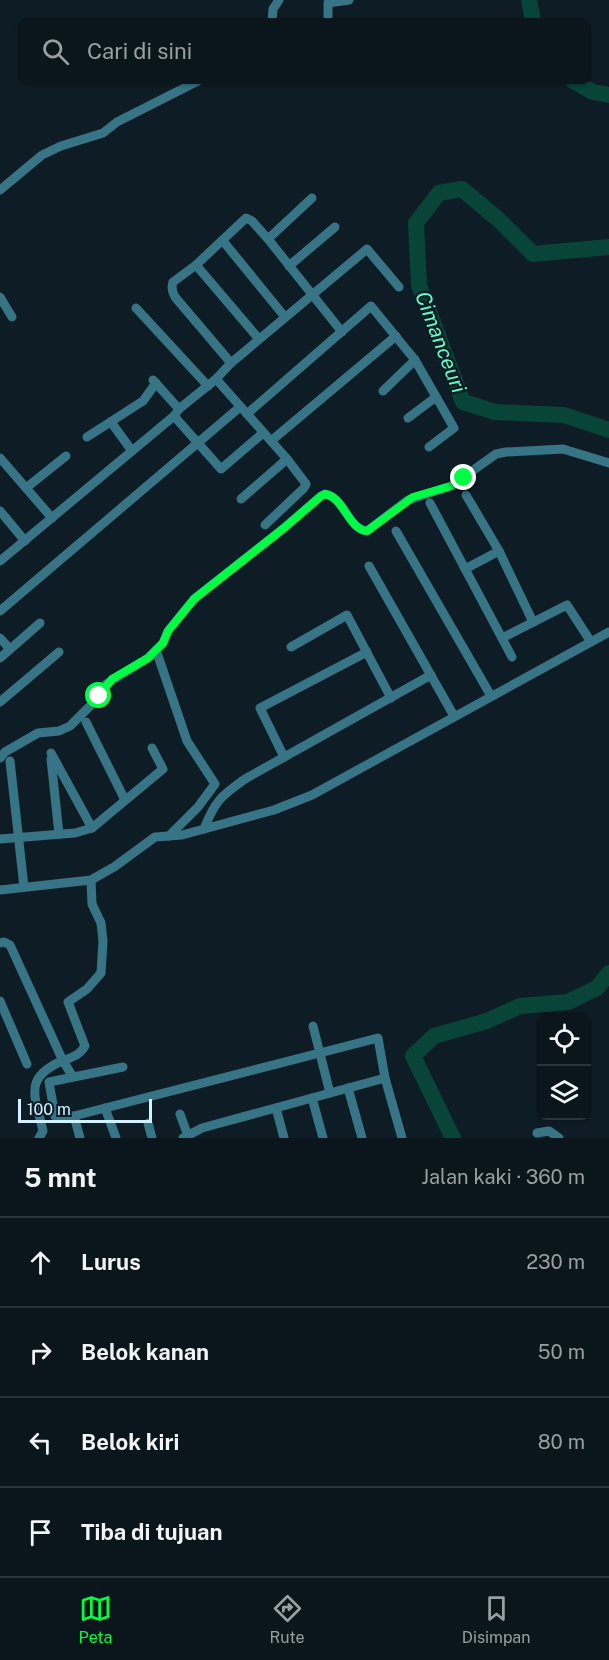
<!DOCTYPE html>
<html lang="id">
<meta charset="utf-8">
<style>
:root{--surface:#0a161c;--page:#182329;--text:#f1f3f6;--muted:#999fa3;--line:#2a353b;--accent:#00fd44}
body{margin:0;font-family:"Public Sans",sans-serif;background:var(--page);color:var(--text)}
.controls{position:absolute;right:18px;bottom:18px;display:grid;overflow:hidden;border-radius:9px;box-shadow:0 2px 4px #0004}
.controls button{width:54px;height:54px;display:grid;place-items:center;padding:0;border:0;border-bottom:2px solid var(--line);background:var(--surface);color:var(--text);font:30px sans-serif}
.scale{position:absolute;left:18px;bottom:15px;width:134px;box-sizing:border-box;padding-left:6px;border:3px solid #d2f2ff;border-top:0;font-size:16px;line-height:21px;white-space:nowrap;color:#d2f2ff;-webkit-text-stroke:4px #0e1d25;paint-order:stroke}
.stop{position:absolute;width:18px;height:18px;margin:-14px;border:4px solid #00fd44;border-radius:50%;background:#fff}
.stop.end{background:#00fd44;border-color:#fff;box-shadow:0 2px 6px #0008}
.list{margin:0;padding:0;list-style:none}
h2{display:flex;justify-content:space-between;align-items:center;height:78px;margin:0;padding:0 24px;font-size:26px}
h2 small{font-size:20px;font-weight:400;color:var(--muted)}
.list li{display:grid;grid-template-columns:39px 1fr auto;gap:18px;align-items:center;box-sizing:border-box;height:90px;padding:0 24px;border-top:2px solid var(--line)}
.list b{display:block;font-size:22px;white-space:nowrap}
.list em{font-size:20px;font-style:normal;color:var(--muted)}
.icon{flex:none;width:33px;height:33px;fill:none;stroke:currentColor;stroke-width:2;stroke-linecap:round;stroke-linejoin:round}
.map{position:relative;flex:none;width:609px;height:1138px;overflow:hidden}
.search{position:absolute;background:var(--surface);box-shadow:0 2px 4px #0004;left:18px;right:18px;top:18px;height:66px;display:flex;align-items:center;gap:15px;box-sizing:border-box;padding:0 21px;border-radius:9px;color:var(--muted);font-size:22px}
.sheet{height:438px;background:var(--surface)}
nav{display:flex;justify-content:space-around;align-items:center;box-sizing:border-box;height:84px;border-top:2px solid var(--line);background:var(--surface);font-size:16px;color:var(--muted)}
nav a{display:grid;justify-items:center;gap:3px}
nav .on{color:var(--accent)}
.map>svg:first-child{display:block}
</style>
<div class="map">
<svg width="609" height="1138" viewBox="0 0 609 1138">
<rect width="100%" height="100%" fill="#0e1d25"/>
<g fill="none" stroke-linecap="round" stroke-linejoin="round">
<g stroke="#084438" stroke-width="16">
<path d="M529,0L533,21"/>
<path d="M573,81L593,92L609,95"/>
<path d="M609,247L533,254L499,220L462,189L439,193L416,223L419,285L463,402L495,412L564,415L609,430"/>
<path d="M453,1138L413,1056L434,1036L487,1021L520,1006L568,1002L597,988L609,973"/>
</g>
<g stroke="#377586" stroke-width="9">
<path d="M272,21L273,9L279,0"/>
<path d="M328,21V3L349,0"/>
<path d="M0,190L42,155L61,146L103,133L117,122L198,81"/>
<path d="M268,239L312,198"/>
<path d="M223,241L285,317"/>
<path d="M196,265L259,339"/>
<path d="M289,266L335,227"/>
<path d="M0,297L12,317"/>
<path d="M136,308L208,386"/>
<path d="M231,363L175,297C172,292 171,288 173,282L196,265L246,218L252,221L268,239L342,332"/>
<path d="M216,379L287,459L306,484L304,488L265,525"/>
<path d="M153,380L179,409"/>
<path d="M383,391L415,360"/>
<path d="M247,414L371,306L415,360L454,428L429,447"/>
<path d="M174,416L221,469L263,433"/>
<path d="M408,418L436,397"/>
<path d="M111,422L132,451"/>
<path d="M87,437L143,401L156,383"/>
<path d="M271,441L396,336"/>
<path d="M0,458L52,518"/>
<path d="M26,488L66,456"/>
<path d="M466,495L499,551L533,622"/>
<path d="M241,499L287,459"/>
<path d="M430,503L512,657"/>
<path d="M0,511L25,541"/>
<path d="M396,531L491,696"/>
<path d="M0,561L174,416L179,409L216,379L231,363L367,249L399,287"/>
<path d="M369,566L454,716"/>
<path d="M465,569L499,551"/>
<path d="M0,611L240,407"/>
<path d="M0,638L10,649"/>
<path d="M502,638L567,605L591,642"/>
<path d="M291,647L347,615L391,698"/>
<path d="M156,650L187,741L215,784L198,807L169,836"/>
<path d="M0,658L40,623"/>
<path d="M0,702L59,652"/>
<path d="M86,722L125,800"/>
<path d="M51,753L92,828"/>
<path d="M284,757L260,708L367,652"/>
<path d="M0,758L5,752L38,733L59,731L70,726L96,700L106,684L148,658L163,643L168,631L194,599L284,528L321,496L325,494C344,497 348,529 367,531L408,500L451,486L496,454L506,452L563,449L609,463"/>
<path d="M51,759L59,834"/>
<path d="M10,761L24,887"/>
<path d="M204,829C215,801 221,796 245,779L431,675"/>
<path d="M0,839L75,833L92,828L163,769L152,748"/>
<path d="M0,890L91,880L114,867L155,837L182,835L274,810L312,795L609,632"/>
<path d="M0,943L4,942L10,945L63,1061L73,1077"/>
<path d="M0,1001L27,1064"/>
<path d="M313,1026L330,1093"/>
<path d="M123,1067L49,1082L55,1116H74L378,1038L385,1078L402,1138"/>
<path d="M348,1088L362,1138"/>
<path d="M312,1098L323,1138"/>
<path d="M105,1108L116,1138"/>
<path d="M276,1108L284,1138"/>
<path d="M180,1114L188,1136"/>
<path d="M74,1116L80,1138"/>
<path d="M148,1123L152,1138"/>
<path d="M537,1133L549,1131L559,1138"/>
<path d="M39,1138L43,1131C35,1096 23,1078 62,1061C72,1057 79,1056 85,1046L68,1002L87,989L101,973L103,941L101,923L92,904L91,880"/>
<path d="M183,1138L202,1128L385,1078"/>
</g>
</g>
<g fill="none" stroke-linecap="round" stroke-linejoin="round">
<path stroke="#00fd44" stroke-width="8" d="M99,696L112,679L148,658L163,643L168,631L194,599L284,528L321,496L325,494C344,497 348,529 367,531L413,497L451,486L464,478"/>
</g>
<g text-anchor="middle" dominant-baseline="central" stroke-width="5" stroke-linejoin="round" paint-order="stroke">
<g font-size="21" font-style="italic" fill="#60ffc5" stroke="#0e1d25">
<text transform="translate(441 342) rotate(69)">Cimanceuri</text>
</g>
</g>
</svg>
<div class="controls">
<button><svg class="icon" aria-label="locate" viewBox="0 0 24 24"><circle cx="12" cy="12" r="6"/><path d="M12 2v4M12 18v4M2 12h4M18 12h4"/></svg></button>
<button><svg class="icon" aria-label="layers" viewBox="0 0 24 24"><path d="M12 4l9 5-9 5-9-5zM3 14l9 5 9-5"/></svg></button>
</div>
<div class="scale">100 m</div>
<div class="stop" style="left:99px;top:696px"></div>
<div class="stop end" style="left:464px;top:478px"></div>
<div class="search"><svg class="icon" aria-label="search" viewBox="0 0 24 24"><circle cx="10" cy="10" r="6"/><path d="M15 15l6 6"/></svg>Cari di sini</div>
</div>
<section class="sheet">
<h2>5 mnt<small>Jalan kaki · 360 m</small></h2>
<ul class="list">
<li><svg class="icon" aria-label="ahead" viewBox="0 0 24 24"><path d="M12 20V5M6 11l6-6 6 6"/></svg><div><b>Lurus</b></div><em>230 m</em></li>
<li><svg class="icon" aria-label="right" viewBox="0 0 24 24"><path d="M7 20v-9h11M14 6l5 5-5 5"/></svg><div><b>Belok kanan</b></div><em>50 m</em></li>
<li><svg class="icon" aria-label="left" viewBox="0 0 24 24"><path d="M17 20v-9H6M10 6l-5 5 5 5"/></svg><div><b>Belok kiri</b></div><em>80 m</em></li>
<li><svg class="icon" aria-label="arrive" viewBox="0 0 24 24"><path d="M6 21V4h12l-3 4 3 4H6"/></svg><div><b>Tiba di tujuan</b></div></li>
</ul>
</section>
<nav>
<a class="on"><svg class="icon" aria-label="map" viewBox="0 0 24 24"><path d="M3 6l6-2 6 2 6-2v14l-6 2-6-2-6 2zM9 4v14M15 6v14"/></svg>Peta</a>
<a><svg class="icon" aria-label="directions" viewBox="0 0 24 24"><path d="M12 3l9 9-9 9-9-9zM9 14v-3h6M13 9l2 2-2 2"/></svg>Rute</a>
<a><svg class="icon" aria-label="saved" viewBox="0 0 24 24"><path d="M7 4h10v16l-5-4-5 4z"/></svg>Disimpan</a>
</nav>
